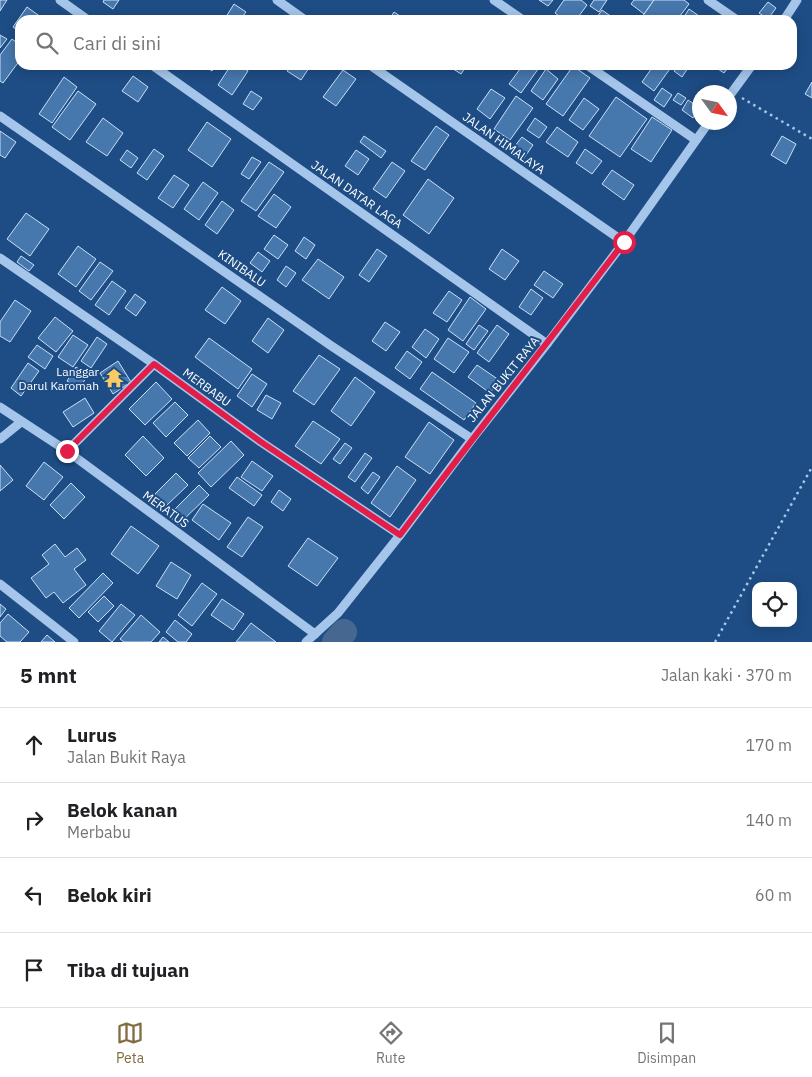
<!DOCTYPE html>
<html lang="id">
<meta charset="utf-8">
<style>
:root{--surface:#fff;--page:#f2f2f2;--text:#202124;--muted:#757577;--line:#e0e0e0;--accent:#826d41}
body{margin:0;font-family:"IBM Plex Sans",sans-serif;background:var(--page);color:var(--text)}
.controls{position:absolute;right:15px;bottom:15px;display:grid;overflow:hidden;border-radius:10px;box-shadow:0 2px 12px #0003}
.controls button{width:45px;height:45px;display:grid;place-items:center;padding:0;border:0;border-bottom:1px solid var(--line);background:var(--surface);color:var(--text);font:25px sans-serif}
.compass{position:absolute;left:692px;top:85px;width:45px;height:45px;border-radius:50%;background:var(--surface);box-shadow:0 2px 12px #0003;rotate:123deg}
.stop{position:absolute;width:15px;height:15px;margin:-11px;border:4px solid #e11d48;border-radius:50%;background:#fff}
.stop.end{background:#e11d48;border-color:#fff;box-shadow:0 1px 5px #0008}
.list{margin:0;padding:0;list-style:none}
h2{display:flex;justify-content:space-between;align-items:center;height:65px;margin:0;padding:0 20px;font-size:21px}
h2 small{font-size:16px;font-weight:400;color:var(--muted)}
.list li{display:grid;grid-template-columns:32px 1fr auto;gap:15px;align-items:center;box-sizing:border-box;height:75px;padding:0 20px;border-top:1px solid var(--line)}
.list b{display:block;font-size:19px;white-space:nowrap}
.list p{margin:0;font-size:16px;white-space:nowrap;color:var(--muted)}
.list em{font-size:16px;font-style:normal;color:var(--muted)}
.icon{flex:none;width:28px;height:28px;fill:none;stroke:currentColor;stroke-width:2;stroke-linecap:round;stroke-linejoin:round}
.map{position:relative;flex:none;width:812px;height:642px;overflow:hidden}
.search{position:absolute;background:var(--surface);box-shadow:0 2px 12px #0003;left:15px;right:15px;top:15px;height:55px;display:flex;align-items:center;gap:12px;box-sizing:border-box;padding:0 18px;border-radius:15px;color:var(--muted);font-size:19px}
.sheet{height:365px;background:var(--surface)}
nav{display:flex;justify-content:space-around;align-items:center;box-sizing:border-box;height:70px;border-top:1px solid var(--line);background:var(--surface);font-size:14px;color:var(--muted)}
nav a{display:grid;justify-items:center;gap:2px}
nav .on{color:var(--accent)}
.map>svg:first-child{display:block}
</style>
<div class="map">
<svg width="812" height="642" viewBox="0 0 812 642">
<rect width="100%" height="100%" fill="#1e4d85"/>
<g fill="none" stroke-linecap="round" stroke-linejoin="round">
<path stroke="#456790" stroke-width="26" d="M335,642L344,632"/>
</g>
<g fill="#4677ad" stroke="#cadff8">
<path d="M0,0H7L0,11Z"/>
<path d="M104,0H119L113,9L103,2Z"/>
<path d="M539,0H553L548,6Z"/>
<path d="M564,0H581L587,5L576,20H564L555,13Z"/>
<path d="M594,0H607L599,12L590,6Z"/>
<path d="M634,0H654L644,14L631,4Z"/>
<path d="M654,0H684L689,4L677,20H640Z"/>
<path d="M768,2L776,8L768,19L759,13Z"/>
<path d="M234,4L246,12L240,20H224Z"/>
<path d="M27,7L45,20H20V32L13,27Z"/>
<path d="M689,9L702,18L701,20H682Z"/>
<path d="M602,10L616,20H595Z"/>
<path d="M394,12L406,20H389Z"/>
<path d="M0,35L7,39L0,48Z"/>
<path d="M12,39L20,45V60L3,83L0,81V55Z"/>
<path d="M203,65H216L212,71Z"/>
<path d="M231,65H239L248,71L232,95L218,85Z"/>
<path d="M292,65H311L301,80L287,71Z"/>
<path d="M447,65H467L461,74Z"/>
<path d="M523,65H541L521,93L509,84Z"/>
<path d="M654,65L672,66L654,91L642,82Z"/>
<path d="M679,65H690L682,77L674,71Z"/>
<path d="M712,65H730L724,73Z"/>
<path d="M573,66L590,78L563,116L546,104Z"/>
<path d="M546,69L558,79L543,100L531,91Z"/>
<path d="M343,70L356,79L336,106L323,97Z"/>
<path d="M133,76L148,87L138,102L122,91Z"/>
<path d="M64,77L77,87L52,123L39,114Z"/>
<path d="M812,82V98L805,94Z"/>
<path d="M662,88L672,95L664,107L654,100Z"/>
<path d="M491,89L505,98L490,119L477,109Z"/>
<path d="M78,91L96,104L70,140L52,127Z"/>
<path d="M251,91L262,98L253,110L243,104Z"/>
<path d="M678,93L686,98L681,105L673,100Z"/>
<path d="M516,96L533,108L510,140L494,129Z"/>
<path d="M616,97L647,119L620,157L589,136Z"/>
<path d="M584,98L599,109L583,130L569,120Z"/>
<path d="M688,100L700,108L693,118L682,110Z"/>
<path d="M652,117L672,130L651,162L631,149Z"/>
<path d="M103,118L123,133L107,156L86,142Z"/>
<path d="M535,118L547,127L539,138L527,130Z"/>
<path d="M207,122L231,139L212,167L188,150Z"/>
<path d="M436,126L449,135L425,170L411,161Z"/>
<path d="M557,127L578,142L568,157L546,142Z"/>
<path d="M0,131L16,142L5,158L0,155Z"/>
<path d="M364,136L386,151L381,158L360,142Z"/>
<path d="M782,136L796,144L786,164L771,155Z"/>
<path d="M522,137L533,145L522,161L510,152Z"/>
<path d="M154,149L164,156L147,180L137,173Z"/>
<path d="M585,149L602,161L592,174L576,163Z"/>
<path d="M127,150L138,158L131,168L120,160Z"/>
<path d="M356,150L369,159L358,175L345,166Z"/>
<path d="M252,157L261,162L249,179L241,174Z"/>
<path d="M269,162L284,172L256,211L241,201Z"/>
<path d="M392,162L405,171L386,198L373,189Z"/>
<path d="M612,170L634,185L624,200L602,184Z"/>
<path d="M174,175L189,185L173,208L158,198Z"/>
<path d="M428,179L454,198L429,234L403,215Z"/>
<path d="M203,182L218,193L199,220L184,209Z"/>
<path d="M274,194L291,207L276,228L258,216Z"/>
<path d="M222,201L234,210L217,234L205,225Z"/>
<path d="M26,213L49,229L30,256L7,239Z"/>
<path d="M274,235L288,245L278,259L264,249Z"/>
<path d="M304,237L315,245L306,259L295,251Z"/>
<path d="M78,246L96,259L76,287L58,274Z"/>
<path d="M377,249L387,256L369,282L359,275Z"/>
<path d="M502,249L519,261L505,280L489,269Z"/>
<path d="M258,252L270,261L262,272L250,263Z"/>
<path d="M21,256L34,265L29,271L17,262Z"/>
<path d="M318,259L344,277L329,299L302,280Z"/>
<path d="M100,262L113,271L91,300L79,291Z"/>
<path d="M286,266L296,273L286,287L277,280Z"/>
<path d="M544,271L563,284L553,298L534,285Z"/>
<path d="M112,281L126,291L109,315L95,305Z"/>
<path d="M222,287L241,301L225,324L205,310Z"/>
<path d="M531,289L543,298L531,315L519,307Z"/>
<path d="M449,291L462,300L447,322L433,313Z"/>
<path d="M135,294L146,302L136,316L125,308Z"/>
<path d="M470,297L486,309L463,341L448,330Z"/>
<path d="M15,300L31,311L10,342L0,336V322Z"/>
<path d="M55,317L73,331L56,352L38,338Z"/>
<path d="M268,318L284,330L268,353L252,341Z"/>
<path d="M385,322L400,332L386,351L372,341Z"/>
<path d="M479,325L488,331L474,350L466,344Z"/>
<path d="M497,325L509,334L489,362L477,353Z"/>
<path d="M425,329L439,339L426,358L412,347Z"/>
<path d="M73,335L88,345L73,367L58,357Z"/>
<path d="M97,337L107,344L91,368L81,361Z"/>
<path d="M209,338L252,369L238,389L195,357Z"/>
<path d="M448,338L469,352L454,373L434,359Z"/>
<path d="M37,345L53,356L45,369L28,357Z"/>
<path d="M407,351L422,362L410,379L395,368Z"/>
<path d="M319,355L340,369L314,405L293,391Z"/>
<path d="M118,361L131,382L113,394L100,373Z"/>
<path d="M28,363L39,371L21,396L11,388Z"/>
<path d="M477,365L499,380L490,393L468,377Z"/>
<path d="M76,367L88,375L79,389L67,381Z"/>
<path d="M432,372L476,403L464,420L420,389Z"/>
<path d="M252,374L267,384L252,407L237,396Z"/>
<path d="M355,377L375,392L351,426L331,411Z"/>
<path d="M156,382L172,399L145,425L129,409Z"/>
<path d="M266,395L281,403L272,419L257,410Z"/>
<path d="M85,398L94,413L73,427L63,412Z"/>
<path d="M175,402L188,415L166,437L153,423Z"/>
<path d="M198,420L210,433L187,456L174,443Z"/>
<path d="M313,421L340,439L321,464L295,446Z"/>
<path d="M429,422L454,440L430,474L405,457Z"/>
<path d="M143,436L164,458L146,476L125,455Z"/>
<path d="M210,436L221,447L199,468L188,458Z"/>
<path d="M231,441L244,455L211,487L198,473Z"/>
<path d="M345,443L352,448L340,464L333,459Z"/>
<path d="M365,453L372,458L355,482L348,477Z"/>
<path d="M252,461L273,476L262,491L241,477Z"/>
<path d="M44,462L63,477L44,500L26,486Z"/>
<path d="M0,465L13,480L0,491Z"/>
<path d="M397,466L416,480L390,517L371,503Z"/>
<path d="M373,472L380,477L368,494L361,488Z"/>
<path d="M176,473L188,485L166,506L155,494Z"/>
<path d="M237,477L262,495L254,506L229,488Z"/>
<path d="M71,483L85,497L64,519L50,505Z"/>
<path d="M199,485L209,495L178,525L169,515Z"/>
<path d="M279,490L291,499L283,511L271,502Z"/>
<path d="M203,504L231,523L219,540L192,520Z"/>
<path d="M248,517L263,527L242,557L227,547Z"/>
<path d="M131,526L159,546L138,574L111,554Z"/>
<path d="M308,538L338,558L317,586L288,566Z"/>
<path d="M55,544L65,557L77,548L86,560L74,569L86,585L63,603L54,592L46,598L31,578L49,564L42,555Z"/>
<path d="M171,562L191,575L177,599L156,586Z"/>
<path d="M103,573L113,583L79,618L69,608Z"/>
<path d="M202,583L217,594L192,626L178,615Z"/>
<path d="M104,596L114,606L98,622L88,612Z"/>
<path d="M222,599L244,614L233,630L211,615Z"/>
<path d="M0,604L6,609L0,617Z"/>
<path d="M121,604L135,615L112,642L99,631Z"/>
<path d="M8,614L29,632L20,642H7L0,636V623Z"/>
<path d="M141,615L160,632L151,642H124L120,639Z"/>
<path d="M175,620L192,634L186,642H178L166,632Z"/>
<path d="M251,623L276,642H236Z"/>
<path d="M47,635L55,642H41Z"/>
<path d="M163,637L169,642H159Z"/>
</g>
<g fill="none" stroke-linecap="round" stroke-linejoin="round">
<g stroke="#a5c6ea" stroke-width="2.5" stroke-dasharray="2.5 4" stroke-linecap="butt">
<path d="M742,98L812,139"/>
<path d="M715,642L812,467"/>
</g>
<g stroke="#a5c6ea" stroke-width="9">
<path d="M60,0L88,20"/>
<path d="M277,0L305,20"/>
<path d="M494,0L523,20"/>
<path d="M708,0L737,20"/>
<path d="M784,20L797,0"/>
<path d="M152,65L547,344"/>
<path d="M370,65L624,242"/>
<path d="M587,65L696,140"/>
<path d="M730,95L752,65"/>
<path d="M0,116L330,345L472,439"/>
<path d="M0,258L154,364L261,442L400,535"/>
<path d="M0,407L67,451L315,634"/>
<path d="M0,439L21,422"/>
<path d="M67,451L154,364"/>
<path d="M0,584L74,642"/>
<path d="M306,642L338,613L400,535L472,439L547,344L624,242L709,122"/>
</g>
</g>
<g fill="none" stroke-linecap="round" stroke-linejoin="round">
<path stroke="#e11d48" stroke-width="6" d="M67,451L154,364L261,442L400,535C474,436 550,340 624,242"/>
</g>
<defs>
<symbol id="temple-bare" viewBox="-9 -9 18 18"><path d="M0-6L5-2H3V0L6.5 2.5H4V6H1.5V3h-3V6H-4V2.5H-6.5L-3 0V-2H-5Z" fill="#f9cb64" stroke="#1e4d85" stroke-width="2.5" paint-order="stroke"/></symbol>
</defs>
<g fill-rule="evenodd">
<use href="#temple-bare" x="100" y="364" width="28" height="28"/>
</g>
<g text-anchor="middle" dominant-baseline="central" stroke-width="4" stroke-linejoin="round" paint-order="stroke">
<g font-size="12" fill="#fff" stroke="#1e4d85">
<text transform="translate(504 143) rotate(35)">JALAN HIMALAYA</text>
<text transform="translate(357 194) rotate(35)">JALAN DATAR LAGA</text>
<text transform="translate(242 268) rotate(35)">KINIBALU</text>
<text transform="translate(503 379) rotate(-51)">JALAN BUKIT RAYA</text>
<text transform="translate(207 387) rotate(36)">MERBABU</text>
<text transform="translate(166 509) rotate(36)">MERATUS</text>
</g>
<g font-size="12" fill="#fff" stroke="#1e4d85" text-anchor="end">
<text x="99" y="371">Langgar<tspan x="99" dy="14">Darul Karomah</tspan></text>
</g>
</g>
</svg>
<div class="controls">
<button><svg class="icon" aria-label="locate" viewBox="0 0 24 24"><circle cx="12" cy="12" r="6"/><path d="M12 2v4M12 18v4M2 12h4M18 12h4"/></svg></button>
</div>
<svg class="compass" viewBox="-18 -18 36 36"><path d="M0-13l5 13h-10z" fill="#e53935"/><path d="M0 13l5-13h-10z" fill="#757577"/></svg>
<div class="stop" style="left:624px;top:242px"></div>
<div class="stop end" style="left:67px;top:451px"></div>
<div class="search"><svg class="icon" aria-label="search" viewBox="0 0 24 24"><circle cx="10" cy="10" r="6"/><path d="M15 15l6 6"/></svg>Cari di sini</div>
</div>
<section class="sheet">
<h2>5 mnt<small>Jalan kaki · 370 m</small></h2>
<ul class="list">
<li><svg class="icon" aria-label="ahead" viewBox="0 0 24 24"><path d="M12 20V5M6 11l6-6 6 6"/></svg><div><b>Lurus</b><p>Jalan Bukit Raya</p></div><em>170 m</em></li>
<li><svg class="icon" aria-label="right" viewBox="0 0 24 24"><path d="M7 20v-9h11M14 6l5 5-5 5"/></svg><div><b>Belok kanan</b><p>Merbabu</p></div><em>140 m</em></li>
<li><svg class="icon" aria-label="left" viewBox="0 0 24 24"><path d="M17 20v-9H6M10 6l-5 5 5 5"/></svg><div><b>Belok kiri</b></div><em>60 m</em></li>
<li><svg class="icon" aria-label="arrive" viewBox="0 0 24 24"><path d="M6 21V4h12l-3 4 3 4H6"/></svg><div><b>Tiba di tujuan</b></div></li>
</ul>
</section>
<nav>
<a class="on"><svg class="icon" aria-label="map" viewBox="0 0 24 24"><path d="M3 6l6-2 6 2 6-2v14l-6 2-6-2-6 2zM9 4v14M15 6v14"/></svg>Peta</a>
<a><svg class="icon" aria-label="directions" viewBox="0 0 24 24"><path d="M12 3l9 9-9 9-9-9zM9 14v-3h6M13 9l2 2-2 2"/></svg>Rute</a>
<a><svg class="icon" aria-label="saved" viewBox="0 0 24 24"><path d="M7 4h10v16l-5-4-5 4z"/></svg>Disimpan</a>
</nav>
